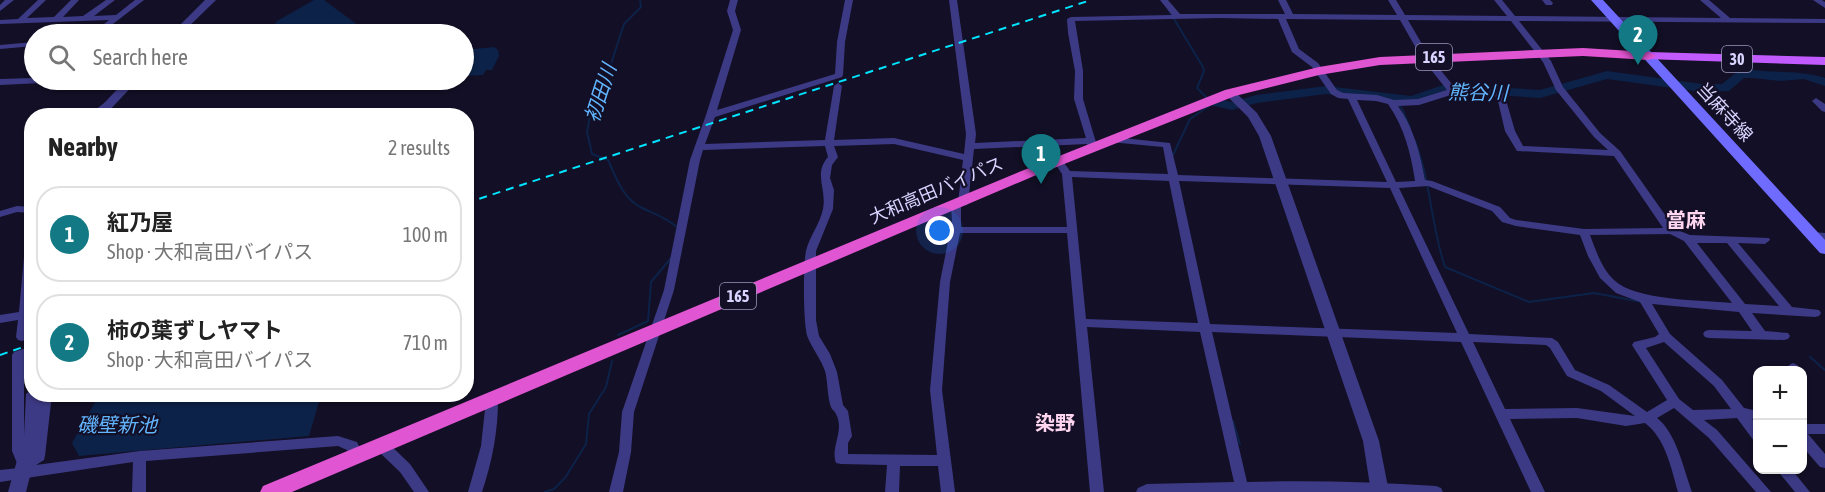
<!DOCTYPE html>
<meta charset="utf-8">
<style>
:root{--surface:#fff;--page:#f6f6f6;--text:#222;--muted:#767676;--line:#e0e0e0;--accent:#137a85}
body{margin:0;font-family:"Asap Condensed","Noto Sans JP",sans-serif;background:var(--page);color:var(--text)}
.controls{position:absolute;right:18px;bottom:18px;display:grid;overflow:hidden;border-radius:12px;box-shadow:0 2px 4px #0004}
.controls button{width:54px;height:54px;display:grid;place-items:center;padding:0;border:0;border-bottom:2px solid var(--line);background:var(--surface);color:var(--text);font:30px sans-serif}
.you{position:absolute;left:940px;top:231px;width:21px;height:21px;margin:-15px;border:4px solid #fff;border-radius:50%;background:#1a73e8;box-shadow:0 0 0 9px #1a73e833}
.badge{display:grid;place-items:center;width:39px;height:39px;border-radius:50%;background:var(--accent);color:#fff;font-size:20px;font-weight:700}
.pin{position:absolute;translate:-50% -50px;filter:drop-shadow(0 2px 3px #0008)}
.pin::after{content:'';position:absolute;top:32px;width:21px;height:18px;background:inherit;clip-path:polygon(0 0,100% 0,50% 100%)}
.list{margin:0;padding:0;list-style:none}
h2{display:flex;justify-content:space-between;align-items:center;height:78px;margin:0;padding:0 24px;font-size:26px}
h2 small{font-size:20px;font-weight:400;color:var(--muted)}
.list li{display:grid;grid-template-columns:39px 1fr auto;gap:18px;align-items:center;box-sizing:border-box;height:96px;margin:0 12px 12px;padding:0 12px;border:2px solid var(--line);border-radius:24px}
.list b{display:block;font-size:22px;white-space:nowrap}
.list p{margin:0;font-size:20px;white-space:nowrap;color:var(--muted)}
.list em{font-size:20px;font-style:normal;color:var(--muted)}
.icon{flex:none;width:33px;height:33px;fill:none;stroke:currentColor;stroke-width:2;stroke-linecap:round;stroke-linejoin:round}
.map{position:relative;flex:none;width:1825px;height:492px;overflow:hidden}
.search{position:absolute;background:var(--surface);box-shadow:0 2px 4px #0004;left:24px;top:24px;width:450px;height:66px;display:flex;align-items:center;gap:15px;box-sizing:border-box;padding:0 21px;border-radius:33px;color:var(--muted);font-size:22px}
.panel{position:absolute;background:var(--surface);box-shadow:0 2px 4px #0004;left:24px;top:108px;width:450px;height:294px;border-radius:24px}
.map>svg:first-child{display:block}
</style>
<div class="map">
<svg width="1825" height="492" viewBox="0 0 1825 492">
<rect width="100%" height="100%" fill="#130f26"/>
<g fill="#0c2248">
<path d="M314,0H324L370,34H267L277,21Z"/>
<path d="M494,47L498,50L499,56L492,70H486L483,75L464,76V50Z"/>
<path d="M99,395V394L321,395L309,436L79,456L72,443Z"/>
</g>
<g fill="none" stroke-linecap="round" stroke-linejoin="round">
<g stroke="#0c2248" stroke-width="2">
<path d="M640,0L641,7L624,24L610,67L591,110L587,132L592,154L608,160C616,177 622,197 640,207C654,214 664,216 677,227"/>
<path d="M1168,9L1203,67L1204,71L1197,88L1207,98"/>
<path d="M1394,99L1402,109L1410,128"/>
<path d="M1415,141C1431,182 1431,226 1445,267L1529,302L1594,293L1642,302"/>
<path d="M1173,155L1190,119L1209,106"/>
<path d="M618,335L648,321L651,282L671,258"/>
<path d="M1810,357L1825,370"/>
<path d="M1233,421L1240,444"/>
<path d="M545,492L554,489L565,478L586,444L589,414L606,387L612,361"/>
</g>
<path fill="#0c2248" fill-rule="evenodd" d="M1753,70C1778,73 1802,70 1825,78V86L1804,79L1781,81L1753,78H1744L1729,91L1702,92L1607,79L1540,98L1447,92L1412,104L1326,94L1257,103L1232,110L1210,105L1208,102L1214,98L1232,102L1256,95L1326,86L1411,96L1446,84L1540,90L1607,71L1702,84H1722L1737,72Z"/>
<g fill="#3d3a85" fill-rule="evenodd">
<path d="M5,0H14L0,11V5Z"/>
<path d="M38,0H46L27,18L54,17L71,0H79L63,17L83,16L106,0H115L94,16L116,15L135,0H144L100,34H92L109,20L0,24V20L18,19Z"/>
<path d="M730,0H738L735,11L741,30L717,110L835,74L837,42L845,0H853L845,42L843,75L842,77L715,117L705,144L825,140L834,86L838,83L842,86L834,140L894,138L964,154L966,134L949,0H957L976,134L975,143L1086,138L1074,99L1075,71L1068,33L1067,19L1071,17L1172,15L1160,0H1168L1180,14H1285L1278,0H1286L1293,14L1397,15L1388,0H1396L1405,15L1507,16L1494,0H1502L1515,16L1721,18L1700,0H1709L1730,18L1825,19V23L1519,21L1551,61L1563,87L1600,133L1620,151L1675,229L1690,235L1769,238L1770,240L1765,244L1738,243L1792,307L1819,310L1821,313L1819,316L1815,317L1752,313L1765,331L1788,333L1790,336L1788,339L1784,340L1709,338L1705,337L1703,334L1705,331L1709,330L1752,331L1739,312L1652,304L1670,334L1722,380L1744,408L1758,411V421L1752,419L1758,427V442L1754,441L1737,418L1704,420L1717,430L1771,492H1756L1709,438L1674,408L1657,418C1676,432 1684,470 1692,492H1678C1671,468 1666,439 1645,423L1626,426L1577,418L1510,419L1545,492H1531L1461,342L1212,332L1247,482C1310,480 1373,482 1436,486L1441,488L1443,492H1136L1138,488L1147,484L1234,482L1200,332L1087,327L1104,492H1090L1067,233H960L950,282L942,390L955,492H941L938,466H900L899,492H885L887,465L841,464L836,463C830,447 845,431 836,414C835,411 832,410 831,407C827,396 828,382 825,371C821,359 813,350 808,338C803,327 803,265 806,251C809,237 820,224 823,209C827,189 813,174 828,157L825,146L703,150L700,160L674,290L634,412L631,452L623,492H609L619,452L622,412L664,290L690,160L706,115L733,30L727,11ZM1219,18L1278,19L1292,52L1312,67L1331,94L1338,98L1348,99L1387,182L1178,175L1170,143L1113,137L1110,138L1108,140L1110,142L1163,147L1168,174L1070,171L1062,160L1059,159L1054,162L1062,174L1067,227H961V206L967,205L968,203L974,149L1087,144L1090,151H1096L1098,149L1083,99V71L1075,21ZM1286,19L1400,20L1421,57L1447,90L1418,99L1394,100L1377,95L1343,93L1337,90L1318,63L1299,49ZM1408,20L1511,21L1543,62L1556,90L1594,137L1608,150L1523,146L1515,131L1504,93L1456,89L1429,56ZM1454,94L1497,97L1505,131L1517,151L1614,156L1663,228L1584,229L1516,220L1510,218L1500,207L1432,181L1425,180C1420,154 1414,128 1398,106L1419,105ZM1357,100L1376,101L1388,104C1404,127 1411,153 1415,181L1396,182ZM894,144L963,160L958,203L952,204L951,206L952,221L940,282L930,390L937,455L848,454V443L852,436L848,411L843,405L837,372L830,354L819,336L816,320V251L833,209L834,190L830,178L832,165L838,157L834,146ZM1072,177L1169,181L1198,323L1086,319ZM1179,181L1390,188L1457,333L1210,324ZM1428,186L1492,211L1502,222L1516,226L1580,235L1588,256L1600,278L1616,293L1640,302L1659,334L1655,337L1634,342L1632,345L1667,400L1647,412L1609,385L1575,370L1558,342L1552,338L1469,334L1399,188ZM1670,234L1684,241L1732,303C1701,300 1636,301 1614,280C1602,269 1596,251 1590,235ZM1697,243H1727L1779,306L1745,304ZM1473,342L1546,345L1550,348L1567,376L1601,391L1635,416L1577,408L1505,409ZM1664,342L1714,386L1731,409L1693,410L1679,399L1646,348Z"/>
<path d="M1542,0H1550L1553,3L1552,5H1546Z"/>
<path d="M1813,0H1822L1825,2V8Z"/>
<path d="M34,42V46L0,49V45Z"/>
<path d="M34,78V80H46L42,83L0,85V79Z"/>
<path d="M1816,98L1825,104V112L1822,111L1812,101Z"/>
<path d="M107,101L111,104L97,116H87Z"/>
<path d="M17,206L32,207V213L17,212L0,217V211Z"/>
<path d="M32,220V291L28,331L32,330V338L22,341L18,340L16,337L18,320L0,323V315L19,312L27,223Z"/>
<path d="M1813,232L1825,233V241L1809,238L1808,236L1809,234Z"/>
<path d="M32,346V355L24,358V451L27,457L33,453L40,394H52L45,456L44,460L36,465L140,451L338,436L357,442L363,455L362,459L357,460L352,459L347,450L338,446L146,461V492H132L133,462L0,482V470L19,468L12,451V355L14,352Z"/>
<path d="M1793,363L1797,365L1800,370H1788L1787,368L1789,365Z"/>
<path d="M492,395L496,397L498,400C498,432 492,462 482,492H468L481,446L486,400L488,397Z"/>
<path d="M1802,424H1825V434H1808L1825,454V468L1820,467L1802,446Z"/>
<path d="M382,441L387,442L410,464L429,492H414L400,472L377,450L376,446L377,442Z"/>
<path d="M1777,470H1792L1810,492H1795Z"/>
</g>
<g fill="#3d3a85" fill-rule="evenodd">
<path d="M205,0H216L181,34H171Z"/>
<path d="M126,80H138L104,116H92Z"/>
<path d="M1230,90L1234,91L1257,113L1271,136L1379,441L1389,492H1371L1363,441L1259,136L1248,117L1224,93Z"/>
<path d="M32,389V394H42L40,436L26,492H8L24,436L26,394Z"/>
</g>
<path fill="#6f6bff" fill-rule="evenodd" d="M1591,0H1603L1825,240V254L1820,253Z"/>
<path fill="#c25bff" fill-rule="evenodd" d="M1649,52L1825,57V65L1645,59V53Z"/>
<path fill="#e055d1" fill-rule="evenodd" d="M1583,48L1649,52L1656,56L1649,60L1583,56L1380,65L1319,75L1235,96L1034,176L292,492H260L263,486L1024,170L1225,90L1319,67L1380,57Z"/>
<g stroke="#00e5ff" stroke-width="2" stroke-dasharray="8 6" stroke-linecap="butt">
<path d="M466,203L1091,0"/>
<path d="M0,355L32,344"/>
</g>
</g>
<g text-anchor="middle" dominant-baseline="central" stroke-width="4.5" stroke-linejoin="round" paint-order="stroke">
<g fill="#130f26" stroke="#9e99be" stroke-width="1.5">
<rect x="1416" y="44" width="36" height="26" rx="4.5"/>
<rect x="1722" y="46" width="30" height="26" rx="4.5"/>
<rect x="720" y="283" width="36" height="26" rx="4.5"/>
</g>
<g font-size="16" font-weight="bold" fill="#d9d4ff">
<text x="1434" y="57">165</text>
<text x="1737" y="59">30</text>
<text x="738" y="296">165</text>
</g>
<g font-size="18" fill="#d9d4ff" stroke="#130f26">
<text transform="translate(1725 112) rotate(47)">当麻寺線</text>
<text transform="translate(936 190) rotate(-23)">大和高田バイパス</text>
</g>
<g font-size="20" font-style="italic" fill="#62b6ff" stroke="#130f26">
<text transform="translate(1478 92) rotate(1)">熊谷川</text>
<text transform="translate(600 93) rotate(-72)">初田川</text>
<text x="117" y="424">磯壁新池</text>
</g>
<g font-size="20" font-weight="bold" fill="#ffd6f0" stroke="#130f26">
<text x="1686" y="219">當麻</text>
<text x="1055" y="422">染野</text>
</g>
</g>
</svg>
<div class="controls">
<button>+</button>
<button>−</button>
</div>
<div class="you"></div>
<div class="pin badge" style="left:1041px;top:184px">1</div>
<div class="pin badge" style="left:1638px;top:65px">2</div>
<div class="search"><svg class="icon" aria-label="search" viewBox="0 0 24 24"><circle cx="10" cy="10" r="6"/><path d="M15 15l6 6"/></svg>Search here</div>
<section class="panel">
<h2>Nearby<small>2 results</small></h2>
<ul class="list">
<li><span class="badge">1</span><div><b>紅乃屋</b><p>Shop · 大和高田バイパス</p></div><em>100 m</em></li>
<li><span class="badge">2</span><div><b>柿の葉ずしヤマト</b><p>Shop · 大和高田バイパス</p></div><em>710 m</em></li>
</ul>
</section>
</div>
